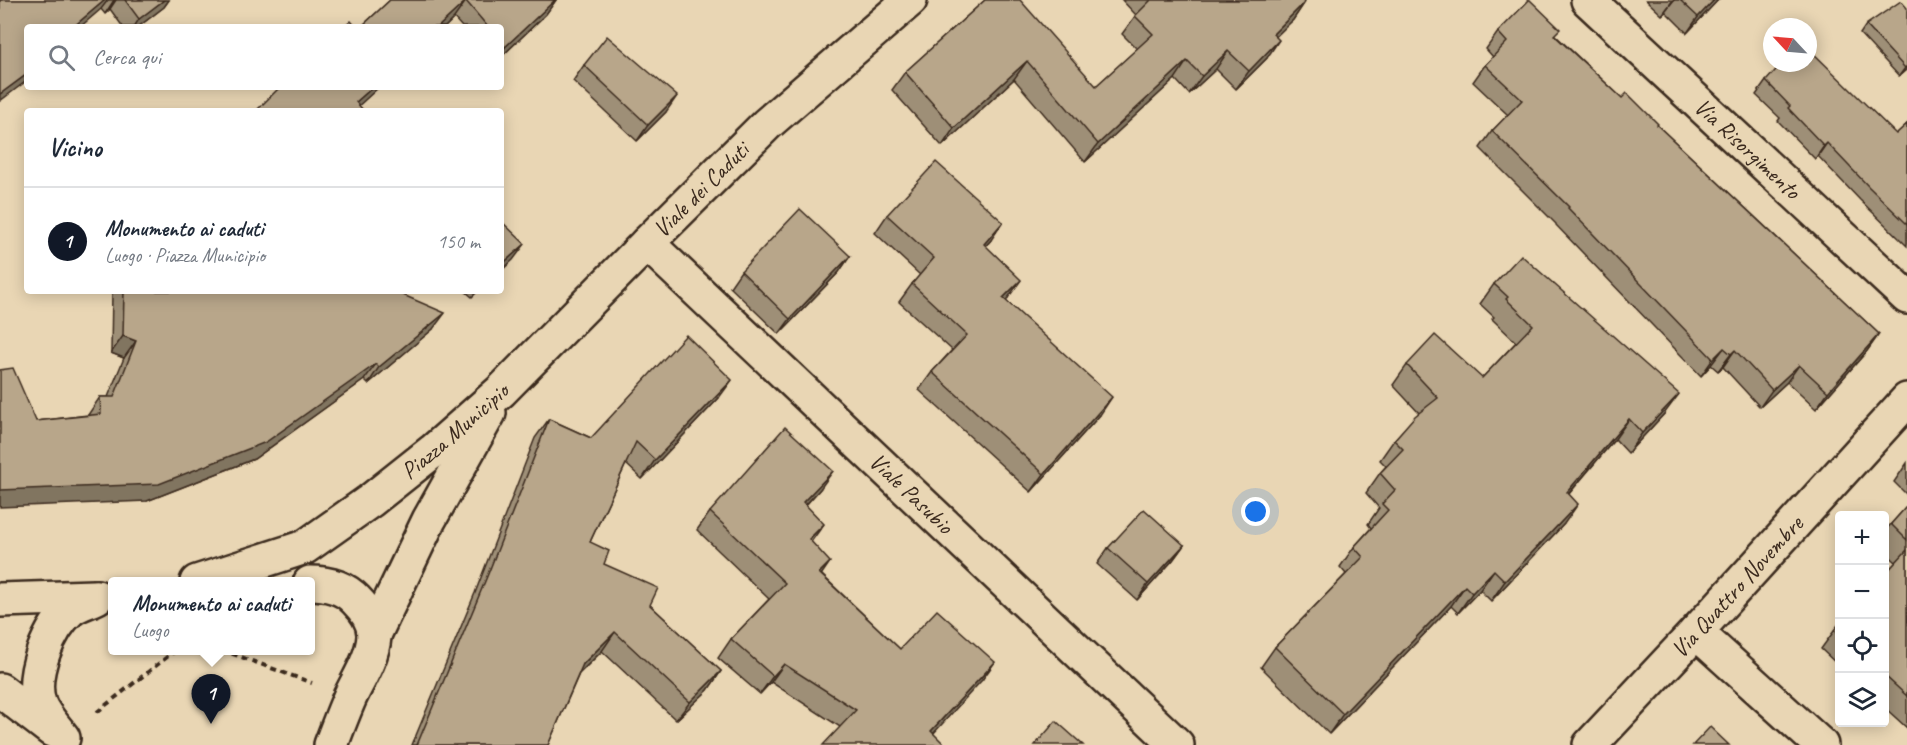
<!DOCTYPE html>
<html lang="it">
<meta charset="utf-8">
<style>
:root{--surface:#fff;--page:#f2f2f3;--text:#1f2937;--muted:#747a83;--line:#e0e1e3;--accent:#111827}
body{margin:0;font-family:Caveat,sans-serif;background:var(--page);color:var(--text)}
.controls{position:absolute;right:18px;bottom:18px;display:grid;overflow:hidden;border-radius:6px;box-shadow:0 3px 15px #0003}
.controls button{width:54px;height:54px;display:grid;place-items:center;padding:0;border:0;border-bottom:2px solid var(--line);background:var(--surface);color:var(--text);font:30px sans-serif}
.compass{position:absolute;left:1763px;top:18px;width:54px;height:54px;border-radius:50%;background:var(--surface);box-shadow:0 3px 15px #0003;rotate:296deg}
.you{position:absolute;left:1256px;top:512px;width:21px;height:21px;margin:-15px;border:4px solid #fff;border-radius:50%;background:#1a73e8;box-shadow:0 0 0 9px #1a73e833}
.badge{display:grid;place-items:center;width:39px;height:39px;border-radius:50%;background:var(--accent);color:#fff;font-size:20px;font-weight:700}
.pin{position:absolute;translate:-50% -50px;filter:drop-shadow(0 2px 3px #0008)}
.pin::after{content:'';position:absolute;top:32px;width:21px;height:18px;background:inherit;clip-path:polygon(0 0,100% 0,50% 100%)}
.popup{position:absolute;left:108px;top:577px;width:207px;height:78px;box-sizing:border-box;display:grid;place-content:center;border-radius:6px;background:var(--surface);filter:drop-shadow(0 2px 4px #0005);font-size:20px;white-space:nowrap;color:var(--muted)}
.popup b{font-size:22px;color:var(--text)}
.popup::after{content:'';position:absolute;left:50%;top:100%;margin-left:-12px;border:12px solid transparent;border-top-color:var(--surface)}
.list{margin:0;padding:0;list-style:none}
h2{display:flex;justify-content:space-between;align-items:center;height:78px;margin:0;padding:0 24px;font-size:26px}
h2 small{font-size:20px;font-weight:400;color:var(--muted)}
.list li{display:grid;grid-template-columns:39px 1fr auto;gap:18px;align-items:center;box-sizing:border-box;height:108px;padding:0 24px;border-top:2px solid var(--line)}
.list b{display:block;font-size:22px;white-space:nowrap}
.list p{margin:0;font-size:20px;white-space:nowrap;color:var(--muted)}
.list em{font-size:20px;font-style:normal;color:var(--muted)}
.icon{flex:none;width:33px;height:33px;fill:none;stroke:currentColor;stroke-width:2;stroke-linecap:round;stroke-linejoin:round}
.map{position:relative;flex:none;width:1907px;height:745px;overflow:hidden}
.search{position:absolute;background:var(--surface);box-shadow:0 3px 15px #0003;left:24px;top:24px;width:480px;height:66px;display:flex;align-items:center;gap:15px;box-sizing:border-box;padding:0 21px;border-radius:6px;color:var(--muted);font-size:22px}
.panel{position:absolute;background:var(--surface);box-shadow:0 3px 15px #0003;left:24px;top:108px;width:480px;height:186px;border-radius:6px}
.map>svg:first-child{display:block}
</style>
<div class="map">
<svg width="1907" height="745" viewBox="0 0 1907 745">
<rect width="100%" height="100%" fill="#e9d6b4"/>
<filter id="ink" filterUnits="userSpaceOnUse"><feTurbulence type="fractalNoise" baseFrequency=".0167" numOctaves="2"/><feDisplacementMap in="SourceGraphic" scale="12" xChannelSelector="R" yChannelSelector="G"/><feConvolveMatrix kernelMatrix="1 2 1 2 8 2 1 2 1" color-interpolation-filters="sRGB"/></filter>
<g filter="url(#ink)">
<g fill="none" stroke-linecap="round" stroke-linejoin="round">
<defs>
<g id="minor">
<path id="s1" d="M1588,0L1907,297"/>
<path id="s2" d="M647,243L1177,745"/>
<path id="s3" d="M197,582L305,547L370,501L433,451L501,391L647,243L767,124L910,0"/>
<path d="M1696,632L1821,745"/>
<path d="M374,635L429,520L489,413"/>
<path id="s4" d="M1590,745L1696,632L1907,400"/>
</g>
<g id="tertiary">
<path d="M310,583C328,583 344,587 356,600C366,610 375,622 374,637C372,659 359,678 350,697C343,713 337,729 331,745"/>
<path d="M0,600L94,597"/>
<path d="M0,690L52,730"/>
<path d="M63,738C56,728 43,715 39,703C30,674 49,628 71,609C78,604 89,601 97,597"/>
</g>
</defs>
<use href="#minor" stroke="#3b2a1e" stroke-width="38"/>
<use href="#tertiary" stroke="#3b2a1e" stroke-width="38"/>
<g stroke="#3b2a1e" stroke-width="4" stroke-dasharray="6 4.5" stroke-linecap="butt">
<path d="M222,650L312,683"/>
<path d="M97,712L176,650"/>
</g>
<use href="#minor" stroke="#e9d6b4" stroke-width="33"/>
<use href="#tertiary" stroke="#e9d6b4" stroke-width="33"/>
</g>
<g fill="#9e8f77" stroke="#3b2a1e" stroke-width="1.5">
<path d="M0,0H169L164,7L138,27H123L110,9L105,14L101,9L27,27L25,82Z"/>
<path d="M390,0H556L546,14L501,57V27H462L454,18L445,27H361Z"/>
<path d="M985,0L1096,86L1137,49L1122,34L1136,15L1122,0H1303L1305,2L1293,20L1275,36L1267,58L1236,89L1216,69L1189,94L1175,79L1085,162L1014,79L942,146L892,90L905,72Z"/>
<path d="M1646,0H1718L1687,33L1666,12L1662,15Z"/>
<path d="M1866,25L1907,69L1899,76L1860,34Z"/>
<path d="M1498,32L1555,35L1622,98L1657,125L1879,334L1867,351L1816,409L1787,382L1760,407L1723,367L1718,371L1711,365L1701,376L1556,225V224L1480,148L1492,131L1508,115L1473,82L1485,65L1493,57L1486,49Z"/>
<path d="M584,65L666,112L637,141L573,81Z"/>
<path d="M1766,81L1896,134L1907,124V246L1860,200L1818,156L1815,159L1778,121L1780,118L1756,95Z"/>
<path d="M887,215L991,240L986,246L1008,298L1005,300L1100,415L1031,492L919,390L932,372L952,350L899,302L912,284L920,275L875,233Z"/>
<path d="M850,256L839,272L779,334L730,287L741,271Z"/>
<path d="M1494,284L1664,414L1628,453L1615,439L1569,494L1564,524L1491,601L1480,590L1458,613L1451,606L1329,734L1261,667L1275,647L1346,574L1340,567L1354,547L1371,528L1368,524L1379,508L1366,493L1380,473L1386,466L1380,460L1394,440L1419,413L1393,385L1407,365L1482,378L1516,342L1492,319L1494,317L1480,304Z"/>
<path d="M112,291H394L433,329L368,384L364,380L254,459L147,501L36,421L88,415L100,397H108L124,358L111,353Z"/>
<path d="M465,291H478L472,297Z"/>
<path d="M718,399L642,479L626,464L590,542L604,564L650,605L721,671L708,690L676,720L602,651L579,674L548,745H412L475,593L535,438L549,419L591,438Z"/>
<path d="M1907,463V495L1894,482Z"/>
<path d="M820,489L806,505L811,542L821,574L900,649L982,680L840,727L771,682L760,694L718,658L731,639L769,599L697,530L710,512Z"/>
<path d="M1907,506V728L1884,707V575L1896,562L1884,551V532L1891,524Z"/>
<path d="M1184,545L1173,560L1137,600L1097,564L1108,548Z"/>
<path d="M1839,624V666L1821,649Z"/>
</g>
<g fill="#817461" stroke="#3b2a1e" stroke-width="1.5">
<path d="M105,0H108L101,9L80,27H73Z"/>
<path d="M114,0H116L110,9L105,14Z"/>
<path d="M164,0H169L164,7L138,27H134L139,19Z"/>
<path d="M555,0H556L546,14L501,57V53L505,47Z"/>
<path d="M1673,0H1674L1662,15Z"/>
<path d="M1714,0H1718L1687,33L1698,17Z"/>
<path d="M466,1L454,18L445,27H438Z"/>
<path d="M1305,2L1293,20L1260,52L1273,34Z"/>
<path d="M1279,40L1267,58L1236,89L1249,71Z"/>
<path d="M1228,51L1216,69L1189,94L1202,76Z"/>
<path d="M1027,61L1014,79L942,146L954,128Z"/>
<path d="M1187,61L1175,79L1085,162L1098,144Z"/>
<path d="M1907,66V69L1899,76L1905,68Z"/>
<path d="M27,74V79L25,82L0,101V94Z"/>
<path d="M373,87H379L353,111L356,102Z"/>
<path d="M677,96L666,112L637,141L648,125Z"/>
<path d="M1827,143L1818,156L1815,159L1824,146Z"/>
<path d="M1003,222L991,240L971,262L984,244Z"/>
<path d="M525,244L513,260L501,271V265Z"/>
<path d="M850,256L839,272L779,334L790,319Z"/>
<path d="M1021,280L1008,298L990,316L1003,298Z"/>
<path d="M445,313L433,329L368,384L379,367Z"/>
<path d="M1879,334L1867,351L1816,409L1828,392Z"/>
<path d="M123,336L136,341L124,358L111,353Z"/>
<path d="M1724,348L1711,365L1701,376L1713,359Z"/>
<path d="M1735,350L1723,367L1718,371L1731,354Z"/>
<path d="M376,364L364,380L254,459L147,501L0,507V490Z"/>
<path d="M1799,365L1787,382L1760,407L1772,390Z"/>
<path d="M732,380L718,399L642,479L655,460Z"/>
<path d="M1679,394L1664,414L1628,453L1642,433Z"/>
<path d="M1112,397L1100,415L1031,492L1044,474Z"/>
<path d="M1629,419L1615,439L1553,512L1567,492Z"/>
<path d="M833,471L820,489L791,521L803,502Z"/>
<path d="M1578,504L1564,524L1491,601L1505,581Z"/>
<path d="M824,524L811,542L809,539Z"/>
<path d="M1184,545L1173,560L1137,600L1148,584Z"/>
<path d="M830,562L817,581L819,573Z"/>
<path d="M1494,570L1480,590L1458,613L1472,593Z"/>
<path d="M1465,586L1451,606L1329,734L1343,714Z"/>
<path d="M615,632L602,651L570,682L583,664Z"/>
<path d="M995,662L982,680L923,745L931,731Z"/>
<path d="M784,664L771,682L760,694L773,676Z"/>
<path d="M721,671L708,690L676,720L690,702Z"/>
</g>
<g fill="#b8a68a" stroke="#3b2a1e" stroke-width="1.5">
<path d="M0,0H105L73,27H27V74L0,94Z"/>
<path d="M125,0H164L139,19Z"/>
<path d="M390,0H555L505,47L501,42V27H488L466,1L438,27H361Z"/>
<path d="M985,0H1020L1096,86L1153,34L1135,16L1151,0H1303L1305,2L1273,34L1279,40L1249,71L1228,51L1202,76L1187,61L1098,144L1027,61L954,128L905,72Z"/>
<path d="M1529,0H1530L1560,29L1554,35L1622,98L1627,93L1658,124L1657,125L1879,334L1828,392L1799,365L1772,390L1735,350L1731,354L1724,348L1713,359L1568,208L1569,207L1492,131L1522,100L1485,65L1507,42L1498,32Z"/>
<path d="M1680,0H1714L1698,17Z"/>
<path d="M1901,1L1907,8V66L1905,68L1866,25Z"/>
<path d="M351,21L356,27H344Z"/>
<path d="M607,36L677,96L648,125L584,65Z"/>
<path d="M1808,48L1896,134L1907,124V224L1869,187L1827,143L1824,146L1788,108L1790,106L1766,81L1782,63H1808Z"/>
<path d="M280,87H373L356,102L364,111H256Z"/>
<path d="M936,162L1003,222L984,244L1021,280L1003,298L1112,397L1044,474L932,372L967,335L912,284L934,258L887,215Z"/>
<path d="M800,209L850,256L790,319L741,271Z"/>
<path d="M501,221L525,244L501,265Z"/>
<path d="M1521,255L1679,394L1642,433L1629,419L1567,492L1578,504L1505,581L1494,570L1472,593L1465,586L1343,714L1275,647L1363,557L1354,547L1388,510L1382,504L1395,490L1380,473L1403,449L1394,440L1415,416L1438,398L1407,365L1435,335L1482,378L1533,325L1506,299L1508,297L1494,284Z"/>
<path d="M124,291H394L445,313L379,367L376,364L266,442L159,484L0,490V370L13,368L36,421L101,414L100,397H114L136,341L123,336Z"/>
<path d="M686,335L732,380L655,460L636,442L590,542L609,551L604,564L658,588L650,605L721,671L690,702L615,632L583,664L548,745H417L488,574L549,419L591,438Z"/>
<path d="M785,427L833,471L803,502L824,524L809,539L830,562L819,573L900,649L937,610L995,662L931,731L945,745H823L856,710L784,664L773,676L731,639L785,583L710,512Z"/>
<path d="M1907,506V540L1891,524Z"/>
<path d="M1144,509L1184,545L1148,584L1108,548Z"/>
<path d="M1907,550V696L1884,675V575Z"/>
<path d="M1839,624V634L1834,630Z"/>
<path d="M1056,721L1083,745H1035Z"/>
<path d="M1710,727L1729,745H1693Z"/>
</g>
</g>
<g text-anchor="middle" dominant-baseline="central" stroke-width="4.5" stroke-linejoin="round" paint-order="stroke">
<g font-size="24" fill="#3b2a1e" stroke="#e9d6b4">
<text stroke="none"><textPath href="#s1" startOffset="218">Via Risorgimento</textPath></text>
<text stroke="none"><textPath href="#s3" startOffset="648">Viale dei Caduti</textPath></text>
<text stroke="none"><textPath href="#s3" startOffset="303">Piazza Municipio</textPath></text>
<text stroke="none"><textPath href="#s2" startOffset="364">Viale Pasubio</textPath></text>
<text stroke="none"><textPath href="#s4" startOffset="216">Via Quattro Novembre</textPath></text>
</g>
</g>
</svg>
<div class="controls">
<button>+</button>
<button>−</button>
<button><svg class="icon" aria-label="locate" viewBox="0 0 24 24"><circle cx="12" cy="12" r="6"/><path d="M12 2v4M12 18v4M2 12h4M18 12h4"/></svg></button>
<button><svg class="icon" aria-label="layers" viewBox="0 0 24 24"><path d="M12 4l9 5-9 5-9-5zM3 14l9 5 9-5"/></svg></button>
</div>
<svg class="compass" viewBox="-18 -18 36 36"><path d="M0-13l5 13h-10z" fill="#e53935"/><path d="M0 13l5-13h-10z" fill="#747a83"/></svg>
<div class="you"></div>
<div class="pin badge" style="left:211px;top:724px">1</div>
<div class="popup"><b>Monumento ai caduti</b>Luogo</div>
<div class="search"><svg class="icon" aria-label="search" viewBox="0 0 24 24"><circle cx="10" cy="10" r="6"/><path d="M15 15l6 6"/></svg>Cerca qui</div>
<section class="panel">
<h2>Vicino<small></small></h2>
<ul class="list">
<li><span class="badge">1</span><div><b>Monumento ai caduti</b><p>Luogo · Piazza Municipio</p></div><em>150 m</em></li>
</ul>
</section>
</div>
